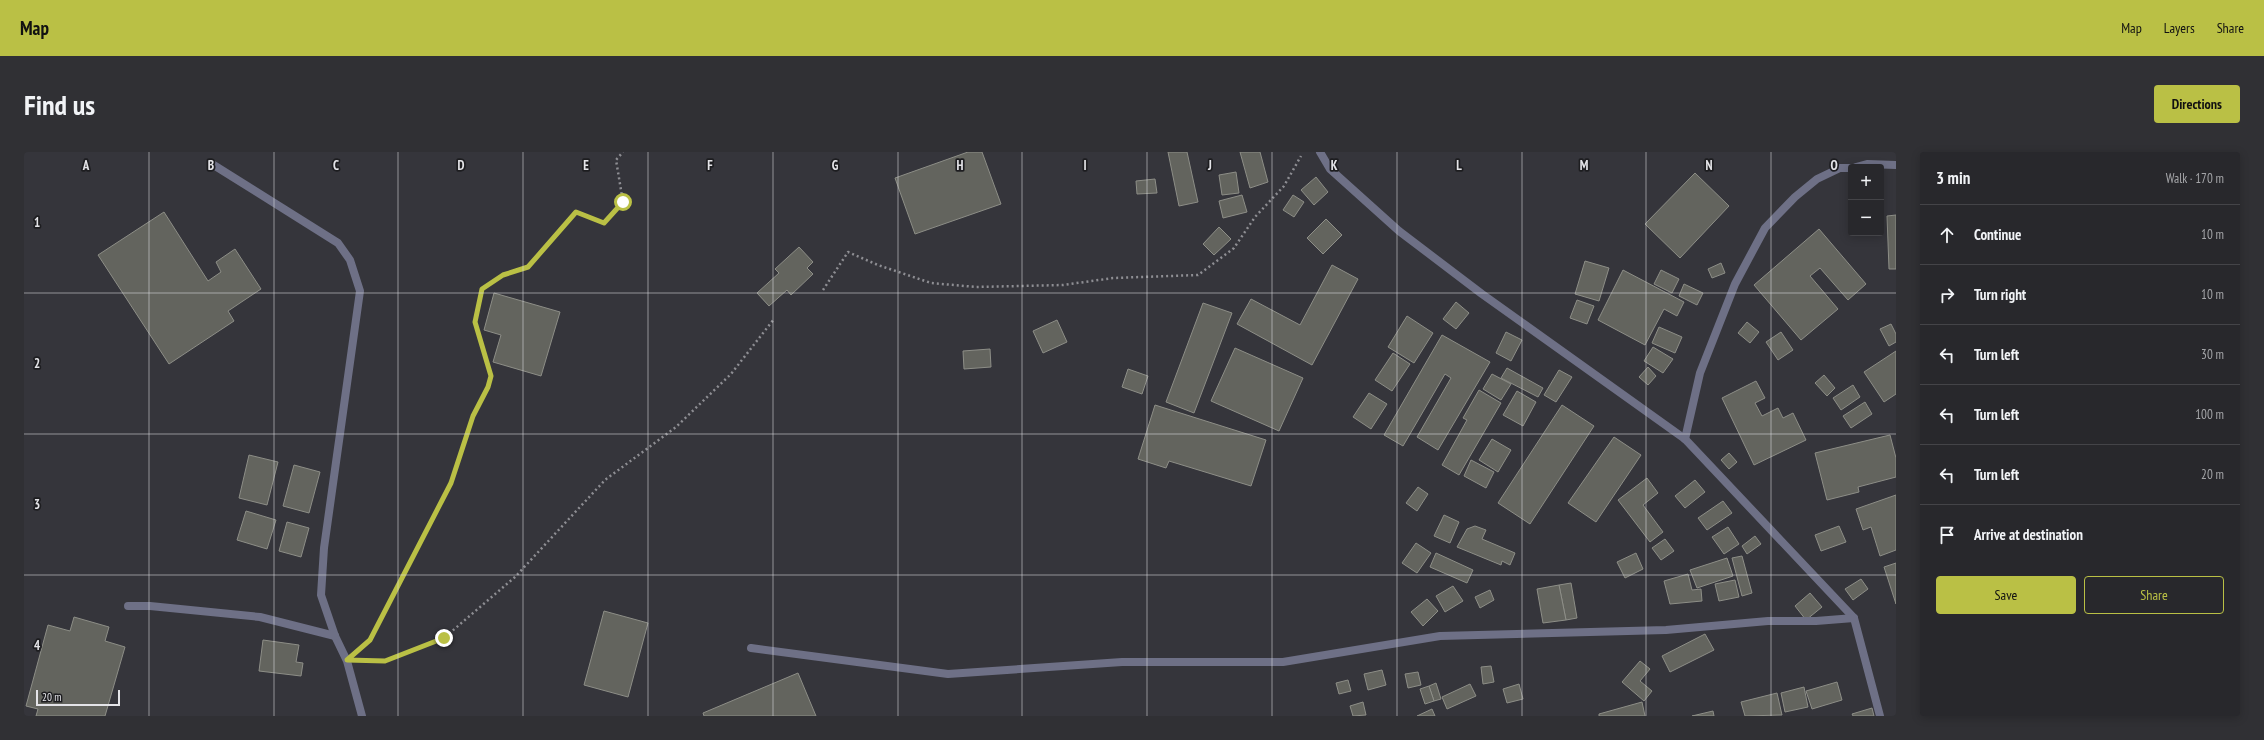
<!DOCTYPE html>
<meta charset="utf-8">
<style>
:root{--surface:#28282c;--page:#303034;--text:#f1f3f6;--muted:#a5a6a9;--line:#444448;--accent:#bac045}
body{margin:0;font-family:"PT Sans Narrow",sans-serif;background:var(--page);color:var(--text)}
.controls{position:absolute;right:12px;top:12px;display:grid;overflow:hidden;border-radius:4px;box-shadow:0 2px 10px #0003}
.controls button{width:36px;height:36px;display:grid;place-items:center;padding:0;border:0;border-bottom:1px solid var(--line);background:var(--surface);color:var(--text);font:20px sans-serif}
.scale{position:absolute;left:12px;bottom:10px;width:84px;box-sizing:border-box;padding-left:4px;border:2px solid #e4e4e8;border-top:0;font-size:11px;line-height:14px;white-space:nowrap;color:#e4e4e8;-webkit-text-stroke:3px #1d1d20;paint-order:stroke}
.stop{position:absolute;width:12px;height:12px;margin:-9px;border:3px solid #bac045;border-radius:50%;background:#fff}
.stop.end{background:#bac045;border-color:#fff;box-shadow:0 1px 4px #0008}
.list{margin:0;padding:0;list-style:none}
h2{display:flex;justify-content:space-between;align-items:center;height:52px;margin:0;padding:0 16px;font-size:17px}
h2 small{font-size:13px;font-weight:400;color:var(--muted)}
.list li{display:grid;grid-template-columns:26px 1fr auto;gap:12px;align-items:center;box-sizing:border-box;height:60px;padding:0 16px;border-top:1px solid var(--line)}
.list b{display:block;font-size:15px;white-space:nowrap}
.list em{font-size:13px;font-style:normal;color:var(--muted)}
.actions{display:flex;gap:8px;padding:12px 16px}
.actions a{flex:1;padding:9px 0;border:1px solid var(--accent);border-radius:4px;text-align:center;font-size:14px;color:var(--accent)}
.actions .main{background:var(--accent);color:#111}
.icon{flex:none;width:22px;height:22px;fill:none;stroke:currentColor;stroke-width:2;stroke-linecap:round;stroke-linejoin:round}
.map{position:relative;flex:none;width:1872px;height:564px;overflow:hidden;border-radius:4px}
header{display:flex;align-items:center;gap:24px;box-sizing:border-box;height:56px;padding:0 20px;background:var(--accent);color:#111}
header strong{font-size:19px}
nav{display:flex;gap:22px;margin-inline-start:auto;font-size:14px}
.intro{display:flex;align-items:center;justify-content:space-between;box-sizing:border-box;height:96px;padding:0 24px}
h1{margin:0;font-size:28px}
.button{padding:10px 18px;border-radius:4px;background:var(--accent);color:#111;font-size:14px;font-weight:700}
main{display:flex;gap:24px;padding:0 24px}
aside{flex:1;background:var(--surface);border-radius:4px;box-shadow:0 2px 10px #0003}
.map>svg:first-child{display:block}
</style>
<header>
<strong>Map</strong>
<nav><a>Map</a><a>Layers</a><a>Share</a></nav>
</header>
<div class="intro"><h1>Find us</h1><a class="button">Directions</a></div>
<main>
<div class="map">
<svg width="1872" height="564" viewBox="0 0 1872 564">
<rect width="100%" height="100%" fill="#35353b"/>
<g fill="#63645e" stroke="#8d8e87">
<path d="M944,0H958L977,52L891,82L871,26Z"/>
<path d="M1144,0H1163L1174,50L1155,54Z"/>
<path d="M1216,0H1236L1244,30L1226,36Z"/>
<path d="M1212,20L1215,41L1198,43L1195,23Z"/>
<path d="M1671,21L1705,54L1656,106L1621,72Z"/>
<path d="M1292,25L1304,40L1290,53L1277,38Z"/>
<path d="M1131,27L1133,41L1113,42L1112,29Z"/>
<path d="M1218,43L1223,60L1199,66L1195,49Z"/>
<path d="M1269,43L1280,50L1270,65L1259,58Z"/>
<path d="M140,60L184,129L197,120L192,110L211,97L237,137L204,159L210,169L145,212L74,103Z"/>
<path d="M1872,63V117H1865L1863,64Z"/>
<path d="M1302,67L1318,83L1299,102L1283,86Z"/>
<path d="M1195,75L1207,87L1190,103L1179,92Z"/>
<path d="M1795,77L1842,132L1824,148L1796,116L1786,124L1814,157L1777,188L1730,133Z"/>
<path d="M775,95L789,110L783,116L789,122L767,143L763,138L745,154L733,141L755,121L751,117Z"/>
<path d="M1561,109L1585,116L1575,149L1551,142Z"/>
<path d="M1697,111L1701,121L1688,126L1684,117Z"/>
<path d="M1308,113L1334,127L1288,213L1213,172L1227,147L1276,173Z"/>
<path d="M1599,118L1660,150L1653,164L1640,157L1621,193L1574,168Z"/>
<path d="M1637,118L1655,127L1648,141L1630,132Z"/>
<path d="M1660,132L1679,141L1673,153L1655,144Z"/>
<path d="M470,141L536,160L517,224L469,210L477,183L460,178Z"/>
<path d="M1553,148L1570,154L1563,172L1546,166Z"/>
<path d="M1432,150L1445,161L1432,177L1419,167Z"/>
<path d="M1179,151L1208,161L1170,261L1142,250Z"/>
<path d="M1383,164L1409,181L1390,211L1364,195Z"/>
<path d="M1033,168L1043,190L1019,201L1009,179Z"/>
<path d="M1723,170L1735,180L1726,191L1714,181Z"/>
<path d="M1867,172L1872,182V190L1865,194L1856,177Z"/>
<path d="M1635,175L1658,185L1651,201L1628,191Z"/>
<path d="M1482,180L1498,188L1487,209L1472,201Z"/>
<path d="M1757,180L1769,198L1754,208L1742,190Z"/>
<path d="M1418,183L1466,210L1414,298L1393,285L1427,226L1421,222L1379,294L1360,283Z"/>
<path d="M1629,195L1649,207L1639,221L1620,209Z"/>
<path d="M1211,196L1279,226L1255,279L1187,249Z"/>
<path d="M966,197L967,215L940,217L939,199Z"/>
<path d="M1872,199V242L1860,250L1840,220Z"/>
<path d="M1369,201L1386,212L1368,239L1351,228Z"/>
<path d="M1624,215L1632,224L1624,233L1615,225Z"/>
<path d="M1483,216L1519,236L1514,245L1477,226Z"/>
<path d="M1104,217L1124,224L1118,242L1098,235Z"/>
<path d="M1535,218L1548,225L1532,250L1520,243Z"/>
<path d="M1468,222L1487,232L1477,248L1459,237Z"/>
<path d="M1800,223L1811,236L1803,244L1791,231Z"/>
<path d="M1732,229L1741,246L1731,251L1738,264L1754,256L1759,266L1769,261L1782,288L1730,313L1698,246Z"/>
<path d="M1829,233L1836,245L1817,258L1809,246Z"/>
<path d="M1455,238L1477,251L1435,323L1418,313L1443,268L1439,266Z"/>
<path d="M1493,239L1512,250L1499,274L1479,263Z"/>
<path d="M1345,241L1363,252L1347,277L1329,265Z"/>
<path d="M1841,250L1848,262L1827,276L1819,264Z"/>
<path d="M1131,253L1242,288L1227,334L1145,309L1142,316L1114,307Z"/>
<path d="M1538,253L1570,274L1506,372L1474,351Z"/>
<path d="M1866,283L1872,306V325L1834,335L1835,340L1803,348L1791,301Z"/>
<path d="M1590,285L1617,303L1572,370L1544,351Z"/>
<path d="M1468,287L1487,298L1474,320L1455,308Z"/>
<path d="M1705,301L1713,310L1705,317L1697,308Z"/>
<path d="M225,303L254,310L243,353L215,346Z"/>
<path d="M1447,308L1470,320L1462,336L1440,324Z"/>
<path d="M270,313L296,320L285,361L259,354Z"/>
<path d="M1623,326L1634,341L1619,353L1639,380L1626,390L1594,348Z"/>
<path d="M1671,328L1681,340L1661,356L1651,344Z"/>
<path d="M1394,335L1404,342L1393,359L1382,351Z"/>
<path d="M1872,343V398L1856,404L1847,375L1839,378L1832,357Z"/>
<path d="M1699,349L1708,361L1683,378L1674,366Z"/>
<path d="M222,359L252,368L243,397L213,388Z"/>
<path d="M1420,363L1435,370L1426,391L1410,384Z"/>
<path d="M263,370L285,376L277,405L255,399Z"/>
<path d="M1451,374L1462,378L1458,387L1491,401L1486,413L1478,409L1477,413L1433,395L1443,377Z"/>
<path d="M1815,374L1822,390L1797,399L1791,383Z"/>
<path d="M1704,375L1715,392L1700,402L1688,385Z"/>
<path d="M1731,384L1737,392L1723,402L1718,394Z"/>
<path d="M1641,387L1650,399L1637,408L1628,396Z"/>
<path d="M1392,391L1407,401L1393,421L1378,411Z"/>
<path d="M1412,401L1449,418L1443,431L1406,415Z"/>
<path d="M1612,401L1619,417L1601,426L1593,410Z"/>
<path d="M1718,404L1728,441L1718,444L1708,406Z"/>
<path d="M1703,406L1709,424L1673,436L1666,418Z"/>
<path d="M1872,411V452L1860,415Z"/>
<path d="M1664,422L1668,438L1677,437L1678,449L1646,452L1640,429Z"/>
<path d="M1837,427L1844,437L1829,448L1821,437Z"/>
<path d="M1711,428L1715,445L1695,449L1691,432Z"/>
<path d="M1547,431L1553,466L1542,468L1535,433Z"/>
<path d="M1535,433L1542,468L1519,471L1513,437Z"/>
<path d="M1429,434L1439,449L1421,460L1412,444Z"/>
<path d="M1466,438L1470,448L1456,456L1451,445Z"/>
<path d="M1786,441L1798,455L1782,468L1771,454Z"/>
<path d="M1403,447L1414,459L1399,474L1387,460Z"/>
<path d="M580,459L624,471L604,545L560,533Z"/>
<path d="M50,465L85,475L81,489L101,495L81,564H12L14,557L2,554L24,473L46,479Z"/>
<path d="M1681,482L1690,498L1646,520L1638,504Z"/>
<path d="M239,488L275,493L272,510L279,511L277,524L235,519Z"/>
<path d="M1616,509L1626,517L1616,529L1628,539L1620,549L1598,530Z"/>
<path d="M1467,514L1470,530L1459,532L1457,515Z"/>
<path d="M1358,518L1362,533L1344,538L1340,522Z"/>
<path d="M1394,520L1397,533L1384,536L1381,522Z"/>
<path d="M774,521L792,564H680L679,561Z"/>
<path d="M1324,528L1327,539L1315,542L1312,531Z"/>
<path d="M1813,530L1818,548L1788,557L1782,539Z"/>
<path d="M1412,531L1417,547L1410,549L1405,534Z"/>
<path d="M1446,532L1452,544L1423,557L1418,545Z"/>
<path d="M1495,532L1499,547L1483,551L1479,537Z"/>
<path d="M1405,534L1410,549L1401,552L1396,537Z"/>
<path d="M1780,535L1784,555L1761,560L1757,541Z"/>
<path d="M1753,541L1758,563L1721,564L1717,550Z"/>
<path d="M1339,550L1342,563L1329,564L1326,554Z"/>
<path d="M1618,550L1621,564H1575V562Z"/>
<path d="M1848,556L1850,564H1829L1828,562Z"/>
<path d="M1408,557L1411,564H1393Z"/>
<path d="M1689,559L1690,564H1668Z"/>
</g>
<g fill="none" stroke-linecap="round" stroke-linejoin="round">
<g stroke="#8e8e93" stroke-width="2.5" stroke-dasharray="2 3" stroke-linecap="butt">
<path d="M799,138L824,100L854,113L907,131L952,135L1039,133L1089,126L1174,123L1210,96L1231,65L1260,34L1277,4"/>
<path d="M336,496L346,487L427,331L449,264L464,235L467,224L451,170L458,137L479,123L504,115L551,60L580,71L599,50L592,8L599,0"/>
<path d="M341,509H361L420,486L491,425L581,328L652,275L707,222L750,167"/>
</g>
<g stroke="#6e7086" stroke-width="8">
<path d="M1296,0L1306,17L1375,79L1458,142L1661,287L1830,466L1856,564"/>
<path d="M188,12L314,91L326,108L336,139L300,396L297,443L311,484L323,509L338,564"/>
<path d="M1832,15L1843,12L1872,13"/>
<path d="M1661,287L1676,221L1711,132L1741,76L1771,45L1793,27L1816,16H1827"/>
<path d="M104,454H126L236,465L311,484"/>
<path d="M727,496L924,522L1098,510H1259L1416,484L1642,478L1744,469H1792L1830,466"/>
</g>
</g>
<g fill="none" stroke-linecap="round" stroke-linejoin="round">
<path stroke="#bac045" stroke-width="5" d="M420,486L361,509L323,508L346,488L427,331L449,264L464,235L467,224L451,170L458,137L479,123L504,115L552,60L580,71L599,50"/>
</g>
<path fill="none" stroke="#e4e4e8" stroke-width="1" stroke-opacity="0.55" d="M125,0V564M250,0V564M374,0V564M499,0V564M624,0V564M749,0V564M874,0V564M998,0V564M1123,0V564M1248,0V564M1373,0V564M1498,0V564M1622,0V564M1747,0V564M0,141H1872M0,282H1872M0,423H1872"/>
<g font-size="13" text-anchor="middle" font-weight="bold" fill="#e4e4e8" stroke="#1d1d20" stroke-width="3.5" stroke-linejoin="round" paint-order="stroke">
<text x="62" y="18">A</text>
<text x="187" y="18">B</text>
<text x="312" y="18">C</text>
<text x="437" y="18">D</text>
<text x="562" y="18">E</text>
<text x="686" y="18">F</text>
<text x="811" y="18">G</text>
<text x="936" y="18">H</text>
<text x="1061" y="18">I</text>
<text x="1186" y="18">J</text>
<text x="1310" y="18">K</text>
<text x="1435" y="18">L</text>
<text x="1560" y="18">M</text>
<text x="1685" y="18">N</text>
<text x="1810" y="18">O</text>
<text x="13" y="75">1</text>
<text x="13" y="216">2</text>
<text x="13" y="357">3</text>
<text x="13" y="498">4</text>
</g>
</svg>
<div class="controls">
<button>+</button>
<button>−</button>
</div>
<div class="scale">20 m</div>
<div class="stop" style="left:599px;top:50px"></div>
<div class="stop end" style="left:420px;top:486px"></div>
</div>
<aside>
<h2>3 min<small>Walk · 170 m</small></h2>
<ul class="list">
<li><svg class="icon" aria-label="ahead" viewBox="0 0 24 24"><path d="M12 20V5M6 11l6-6 6 6"/></svg><div><b>Continue</b></div><em>10 m</em></li>
<li><svg class="icon" aria-label="right" viewBox="0 0 24 24"><path d="M7 20v-9h11M14 6l5 5-5 5"/></svg><div><b>Turn right</b></div><em>10 m</em></li>
<li><svg class="icon" aria-label="left" viewBox="0 0 24 24"><path d="M17 20v-9H6M10 6l-5 5 5 5"/></svg><div><b>Turn left</b></div><em>30 m</em></li>
<li><svg class="icon" aria-label="left" viewBox="0 0 24 24"><path d="M17 20v-9H6M10 6l-5 5 5 5"/></svg><div><b>Turn left</b></div><em>100 m</em></li>
<li><svg class="icon" aria-label="left" viewBox="0 0 24 24"><path d="M17 20v-9H6M10 6l-5 5 5 5"/></svg><div><b>Turn left</b></div><em>20 m</em></li>
<li><svg class="icon" aria-label="arrive" viewBox="0 0 24 24"><path d="M6 21V4h12l-3 4 3 4H6"/></svg><div><b>Arrive at destination</b></div></li>
</ul>
<div class="actions"><a class="main">Save</a><a>Share</a></div>
</aside>
</main>
